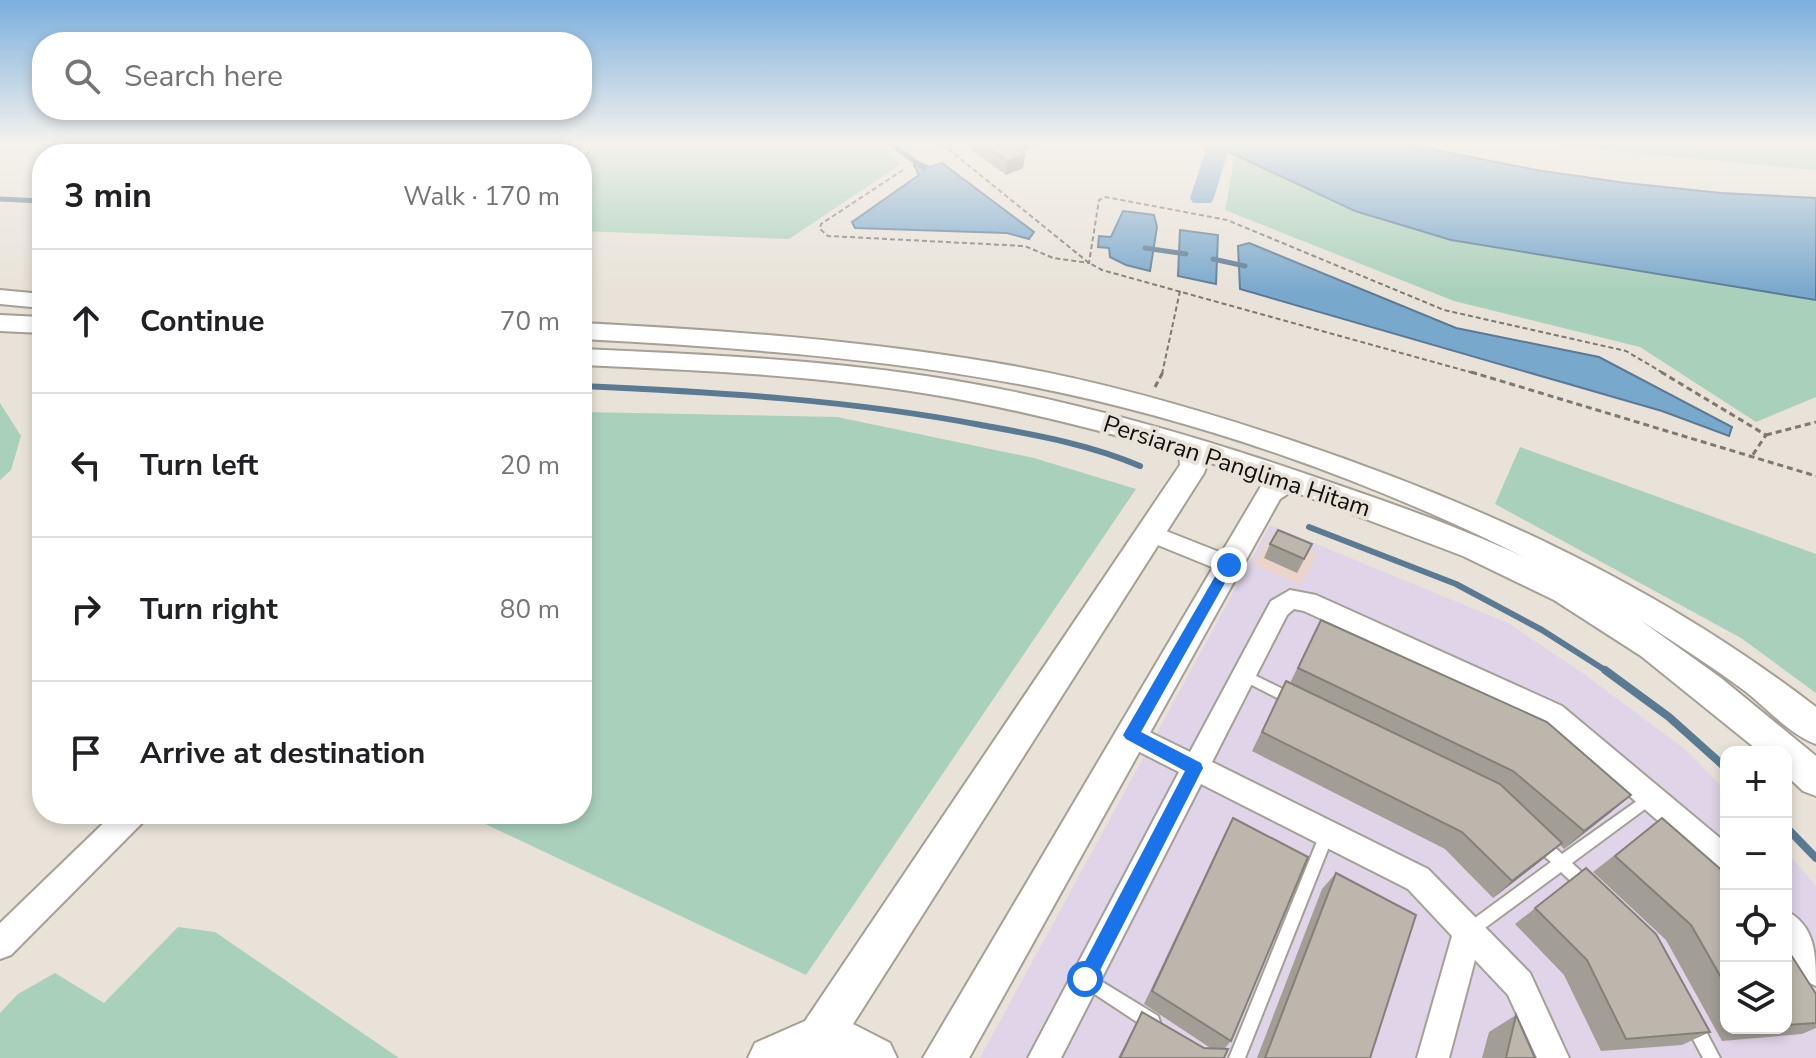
<!DOCTYPE html>
<meta charset="utf-8">
<style>
:root{--surface:#fff;--page:#f2f2f2;--text:#202124;--muted:#757577;--line:#e0e0e0}
body{margin:0;font-family:"Nunito Sans",sans-serif;background:var(--page);color:var(--text)}
.controls{position:absolute;right:24px;bottom:24px;display:grid;overflow:hidden;border-radius:16px;box-shadow:0 4px 12px #0003}
.controls button{width:72px;height:72px;display:grid;place-items:center;padding:0;border:0;border-bottom:2px solid var(--line);background:var(--surface);color:var(--text);font:40px sans-serif}
.stop{position:absolute;width:24px;height:24px;margin:-18px;border:6px solid #1a73e8;border-radius:50%;background:#fff}
.stop.end{background:#1a73e8;border-color:#fff;box-shadow:0 2px 8px #0008}
.list{margin:0;padding:0;list-style:none}
h2{display:flex;justify-content:space-between;align-items:center;height:104px;margin:0;padding:0 32px;font-size:34px}
h2 small{font-size:26px;font-weight:400;color:var(--muted)}
.list li{display:grid;grid-template-columns:52px 1fr auto;gap:24px;align-items:center;box-sizing:border-box;height:144px;padding:0 32px;border-top:2px solid var(--line)}
.list b{display:block;font-size:30px;white-space:nowrap}
.list em{font-size:26px;font-style:normal;color:var(--muted)}
.icon{flex:none;width:44px;height:44px;fill:none;stroke:currentColor;stroke-width:2;stroke-linecap:round;stroke-linejoin:round}
.map{position:relative;flex:none;width:1816px;height:1058px;overflow:hidden}
.search{position:absolute;background:var(--surface);box-shadow:0 4px 12px #0003;left:32px;top:32px;width:560px;height:88px;display:flex;align-items:center;gap:20px;box-sizing:border-box;padding:0 28px;border-radius:32px;color:var(--muted);font-size:30px}
.panel{position:absolute;background:var(--surface);box-shadow:0 4px 12px #0003;left:32px;top:144px;width:560px;height:680px;border-radius:32px}
.map>svg:first-child{display:block}
</style>
<div class="map">
<svg width="1816" height="1058" viewBox="0 0 1816 1058">
<rect width="100%" height="100%" fill="#e8e2d8"/>
<path fill="#dfd4e8" d="M1270,525L1508,623L1584,674L1687,751L1726,791V1028H1786V851L1816,886V1058H980Z"/>
<path fill="#ebd4ca" d="M1271,535L1317,555L1301,585L1254,565Z"/>
<g fill="#a9d0bb">
<path d="M596,144H876L901,164L789,239L582,231V170Z"/>
<path d="M1548,144H1816V170L1569,147Z"/>
<path d="M1235,156L1355,211L1451,240L1816,300V397L1756,422L1640,347L1454,301L1225,210Z"/>
<path d="M0,403L21,436L11,470L0,480Z"/>
<path d="M582,412L837,417L1034,458L1136,489L806,975L464,814H582Z"/>
<path d="M1520,447L1816,554V693L1741,638L1495,504Z"/>
<path d="M178,927L215,932L399,1058H0V1013L18,994L55,973L104,1003Z"/>
</g>
<g fill="#79a8cd" stroke="#5a7a93" stroke-width="2">
<path d="M1212,144H1405L1536,170L1626,183L1721,193L1816,198V300L1451,240L1355,211Z"/>
<path d="M920,163L930,167L942,163L1034,232L1029,239L1007,233L855,228L852,222L919,175L914,165Z"/>
<path d="M1123,211L1154,215L1157,227L1150,271L1126,265L1110,257L1109,248L1098,247L1099,236L1111,237Z"/>
<path d="M1180,230L1218,235L1216,284L1178,276Z"/>
<path d="M1249,243L1456,328L1599,357L1732,427L1729,436L1662,411L1240,289L1238,246Z"/>
</g>
<g fill="none" stroke-linecap="round" stroke-linejoin="round">
<g stroke="#5a7a93" stroke-width="5">
<path d="M891,144L924,168"/>
<path d="M299,154L307,144"/>
<path d="M0,199L42,201"/>
<path d="M1145,248L1186,254"/>
<path d="M1213,259L1245,266"/>
</g>
<g stroke="#5a7a93" stroke-width="6">
<path d="M582,386C716,392 850,400 981,425C1035,435 1089,444 1140,466"/>
<path d="M1309,527L1456,584L1542,630L1608,672"/>
</g>
<g stroke="#5a7a93" stroke-width="8">
<path d="M1605,670L1669,717L1726,768"/>
<path d="M1786,827L1816,858"/>
</g>
<path fill="#79a8cd" fill-rule="evenodd" d="M1208,144H1230L1214,198L1211,203H1193L1190,198Z"/>
<defs>
<g id="lane">
<path d="M584,144H592L585,156H582V154H578Z"/>
<path d="M1244,670L1297,696L1299,700L1297,704L1293,705L1289,704L1240,679L1238,675L1240,671Z"/>
<path d="M1651,791L1656,793L1658,797L1656,801L1572,863L1589,879L1591,884L1589,889L1584,891L1579,889L1561,872L1474,936L1469,938L1464,936L1462,931L1464,926L1551,862L1536,849L1534,844L1536,839L1541,837L1546,839L1562,854Z"/>
<path d="M1327,827L1332,829L1334,834L1245,1058H1229L1320,834L1322,829Z"/>
<path d="M1086,972L1158,1016L1160,1022L1158,1028L1152,1030L1146,1028L1081,985L1078,980L1081,975Z"/>
<path d="M1694,1018L1700,1020L1720,1058H1703L1686,1026L1688,1020Z"/>
</g>
<g id="street">
<path d="M334,144H348L341,154H327Z"/>
<path d="M360,144H374L367,154H353Z"/>
<path d="M1151,525L1237,559L1240,565L1237,571L1229,574L1143,539L1140,533L1143,527Z"/>
<path d="M1290,590L1316,595L1562,706L1726,843V875L1716,871L1544,722L1304,611L1294,609L1287,615L1212,762L1428,869L1530,973L1569,1058H1537L1508,995L1475,960L1449,1058H1417L1452,936L1408,889L1201,784L1061,1058H1028L1179,772L1122,743L1118,735L1122,727L1131,723L1190,752L1271,601Z"/>
<path d="M113,814H146L142,823L11,955L0,959V923Z"/>
<path d="M1786,911C1816,925 1816,957 1816,986C1784,973 1786,940 1786,911Z"/>
</g>
<g id="secondary">
<path d="M0,290L42,294V308L0,304Z"/>
<path d="M0,315L42,317V333L0,331Z"/>
<path d="M582,323C721,330 859,340 996,363C1098,380 1198,409 1296,442C1483,505 1659,586 1816,707V744C1789,734 1768,709 1745,691C1711,666 1675,643 1640,620L1721,678L1816,756V796L1803,791L1786,775V752H1760L1641,656L1554,600L1463,556L1292,491L1280,499L969,1058H923L1264,481L1208,462L1204,473L853,1024L890,1043L897,1058H748L755,1043L805,1021L1180,465L1179,453C1097,429 1013,408 929,394C814,375 698,370 582,365V349C697,354 812,359 926,376C1065,397 1202,437 1335,484C1399,506 1464,529 1526,558C1372,481 1203,421 1034,387C885,358 733,347 582,339Z"/>
</g>
</defs>
<use href="#lane" stroke="#a59f96" stroke-width="4"/>
<use href="#street" stroke="#a59f96" stroke-width="4"/>
<use href="#secondary" stroke="#a59f96" stroke-width="4"/>
<g stroke="#7c7872" stroke-width="2" stroke-dasharray="5 3" stroke-linecap="butt">
<path d="M942,144L1089,263L1102,270L1477,374"/>
<path d="M903,170L821,224L820,229L828,236L1025,246L1053,258L1089,263L1099,200L1106,197L1227,220L1444,310L1626,351L1665,374"/>
<path d="M1162,374L1180,291"/>
</g>
<g stroke="#7c7872" stroke-width="3" stroke-dasharray="6 4" stroke-linecap="butt">
<path d="M1471,372L1816,476"/>
<path d="M1661,372L1766,435L1752,456"/>
<path d="M1155,387L1163,372"/>
<path d="M1766,435L1816,422"/>
</g>
<use href="#lane" fill="#fff" fill-rule="evenodd"/>
<use href="#street" fill="#fff" fill-rule="evenodd"/>
<use href="#secondary" fill="#fff" fill-rule="evenodd"/>
</g>
<g fill="#a29d95">
<path d="M969,144H1034L1033,146L1021,153L1025,155L1023,168L1006,175L969,148Z"/>
<path d="M1270,544L1305,558L1297,573L1264,558Z"/>
<path d="M1321,620L1631,795L1564,849L1560,845L1493,898L1445,849L1252,751L1286,681L1290,683Z"/>
<path d="M1233,818L1231,1041L1224,1049V1058H1118L1142,1012L1204,1048L1212,1049L1144,1004L1224,835Z"/>
<path d="M1662,818L1726,874V1028H1786V947L1816,994V1028L1802,1034L1722,1041L1666,940L1593,872Z"/>
<path d="M1586,868L1710,1032L1682,1045L1601,1051L1564,975L1515,924Z"/>
<path d="M1336,873L1370,1058H1257L1322,889Z"/>
<path d="M1516,1015L1535,1058H1482L1489,1032Z"/>
</g>
<g fill="#847f79">
<path d="M550,144H570L565,154H544Z"/>
<path d="M1013,144H1034L1033,146L1010,159L1011,145Z"/>
<path d="M1025,155L1023,168L1006,175L1007,161Z"/>
<path d="M1631,795L1610,813L1564,849L1584,831Z"/>
<path d="M1562,843L1542,860L1493,898L1512,881Z"/>
</g>
<g fill="#bcb6ad" stroke="#847f79" stroke-width="2">
<path d="M370,144H550L544,154H364Z"/>
<path d="M983,144H1013L1011,145L1025,155L1007,161Z"/>
<path d="M1278,530L1312,544L1304,559L1270,544Z"/>
<path d="M1321,620L1547,722L1631,795L1584,831L1513,771L1298,668Z"/>
<path d="M1286,681L1500,784L1562,843L1512,881L1462,832L1262,732Z"/>
<path d="M1233,818L1308,857L1231,1041L1152,991Z"/>
<path d="M1662,818L1726,874V986L1691,925L1615,856Z"/>
<path d="M1586,868L1656,934L1710,1032L1626,1039L1587,960L1535,908Z"/>
<path d="M1336,873L1416,915L1370,1058H1265Z"/>
<path d="M1786,947L1816,994V1023L1786,1025Z"/>
<path d="M1142,1012L1204,1048L1228,1049L1224,1058H1120Z"/>
<path d="M1516,1015L1535,1058H1506Z"/>
</g>
<linearGradient id="sky" x2="0" y2="1"><stop stop-color="#7bafdd"/><stop offset="0.49" stop-color="#f5f2ed"/><stop offset="1" stop-color="#f5f2ed" stop-opacity="0"/></linearGradient>
<rect width="1816" height="292" fill="url(#sky)"/>
<path fill="#1a73e8" d="M1229,560L1235,565L1141,732L1201,763L1203,768L1092,986L1085,988L1079,986L1076,979L1079,973L1185,771L1126,739L1123,735L1224,561Z"/>
<g text-anchor="middle" dominant-baseline="central" stroke-width="8" stroke-linejoin="round" paint-order="stroke">
<g font-size="24" fill="#12100d" stroke="#e8e2d8">
<text transform="translate(1237 466) rotate(18)">Persiaran Panglima Hitam</text>
</g>
</g>
</svg>
<div class="controls">
<button>+</button>
<button>−</button>
<button><svg class="icon" aria-label="locate" viewBox="0 0 24 24"><circle cx="12" cy="12" r="6"/><path d="M12 2v4M12 18v4M2 12h4M18 12h4"/></svg></button>
<button><svg class="icon" aria-label="layers" viewBox="0 0 24 24"><path d="M12 4l9 5-9 5-9-5zM3 14l9 5 9-5"/></svg></button>
</div>
<div class="stop" style="left:1085px;top:979px"></div>
<div class="stop end" style="left:1229px;top:565px"></div>
<div class="search"><svg class="icon" aria-label="search" viewBox="0 0 24 24"><circle cx="10" cy="10" r="6"/><path d="M15 15l6 6"/></svg>Search here</div>
<section class="panel">
<h2>3 min<small>Walk · 170 m</small></h2>
<ul class="list">
<li><svg class="icon" aria-label="ahead" viewBox="0 0 24 24"><path d="M12 20V5M6 11l6-6 6 6"/></svg><div><b>Continue</b></div><em>70 m</em></li>
<li><svg class="icon" aria-label="left" viewBox="0 0 24 24"><path d="M17 20v-9H6M10 6l-5 5 5 5"/></svg><div><b>Turn left</b></div><em>20 m</em></li>
<li><svg class="icon" aria-label="right" viewBox="0 0 24 24"><path d="M7 20v-9h11M14 6l5 5-5 5"/></svg><div><b>Turn right</b></div><em>80 m</em></li>
<li><svg class="icon" aria-label="arrive" viewBox="0 0 24 24"><path d="M6 21V4h12l-3 4 3 4H6"/></svg><div><b>Arrive at destination</b></div></li>
</ul>
</section>
</div>
